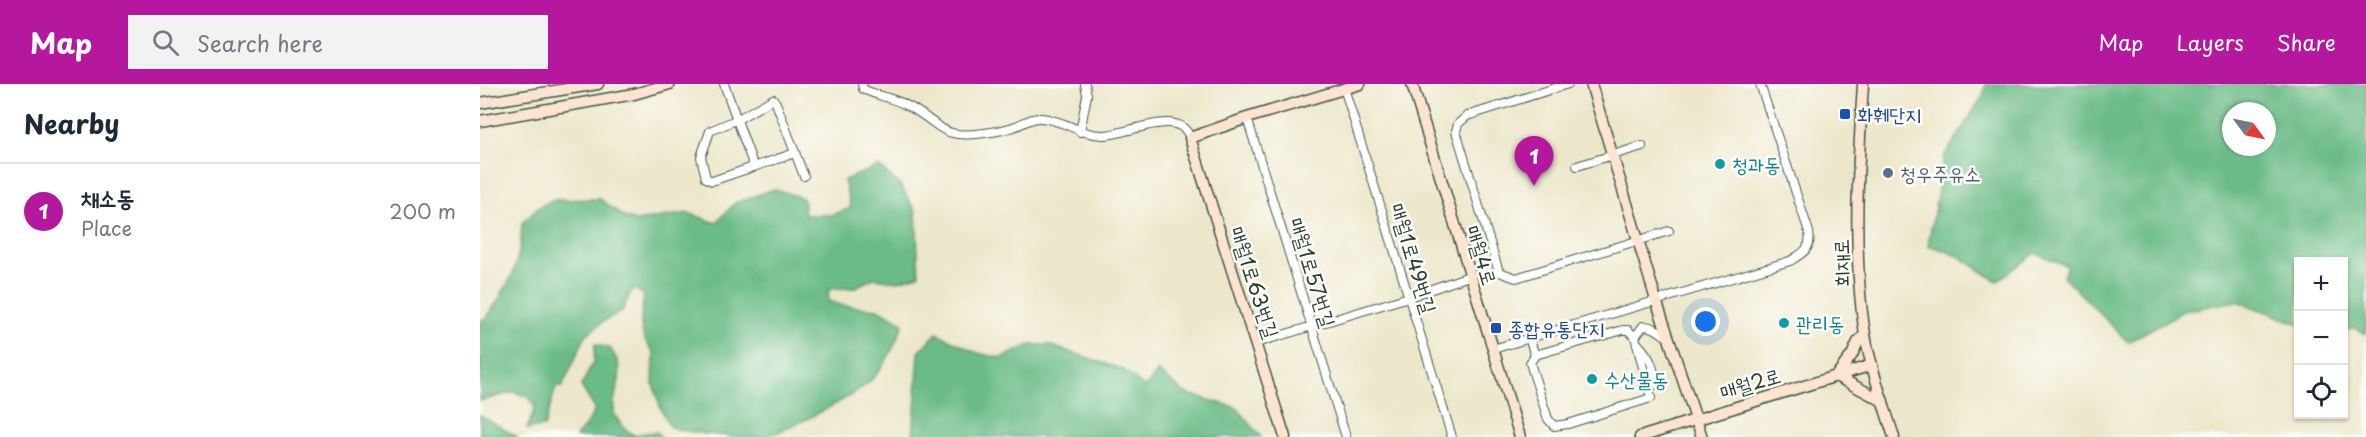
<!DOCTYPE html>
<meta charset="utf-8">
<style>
:root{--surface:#fff;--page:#f2f2f3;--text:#1f2937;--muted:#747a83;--line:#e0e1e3;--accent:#b5179e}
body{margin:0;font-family:"Playpen Sans","Poor Story",sans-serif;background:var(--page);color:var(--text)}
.controls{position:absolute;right:18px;bottom:18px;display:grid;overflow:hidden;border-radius:0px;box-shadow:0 2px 4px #0004}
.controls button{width:54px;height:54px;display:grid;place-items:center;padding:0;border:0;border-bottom:2px solid var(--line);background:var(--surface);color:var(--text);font:30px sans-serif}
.compass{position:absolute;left:1742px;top:18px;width:54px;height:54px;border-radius:50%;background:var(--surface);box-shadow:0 2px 4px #0004;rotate:123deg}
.you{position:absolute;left:1226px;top:238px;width:21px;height:21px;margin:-15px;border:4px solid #fff;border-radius:50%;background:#1a73e8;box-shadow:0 0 0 9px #1a73e833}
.badge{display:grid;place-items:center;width:39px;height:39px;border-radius:50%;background:var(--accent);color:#fff;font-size:20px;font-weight:700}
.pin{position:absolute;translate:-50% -50px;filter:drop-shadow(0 2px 3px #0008)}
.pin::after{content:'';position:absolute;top:32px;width:21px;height:18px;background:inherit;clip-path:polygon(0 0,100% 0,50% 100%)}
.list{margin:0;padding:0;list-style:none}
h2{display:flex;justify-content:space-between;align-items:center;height:78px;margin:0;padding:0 24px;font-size:26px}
h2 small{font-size:20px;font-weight:400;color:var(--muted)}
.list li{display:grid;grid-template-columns:39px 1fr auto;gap:18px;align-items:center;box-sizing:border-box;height:96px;padding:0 24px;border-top:2px solid var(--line)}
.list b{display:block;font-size:22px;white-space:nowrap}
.list p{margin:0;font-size:20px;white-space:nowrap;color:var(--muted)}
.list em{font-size:20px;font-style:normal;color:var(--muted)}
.icon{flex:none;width:33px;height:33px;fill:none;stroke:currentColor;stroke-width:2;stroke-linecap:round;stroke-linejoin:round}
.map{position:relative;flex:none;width:1886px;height:353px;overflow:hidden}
header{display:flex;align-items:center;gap:36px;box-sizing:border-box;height:84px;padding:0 30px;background:var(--accent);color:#fff}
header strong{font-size:28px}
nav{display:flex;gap:33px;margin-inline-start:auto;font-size:21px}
.search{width:420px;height:54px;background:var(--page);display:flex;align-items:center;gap:15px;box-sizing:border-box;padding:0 21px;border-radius:0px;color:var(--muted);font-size:22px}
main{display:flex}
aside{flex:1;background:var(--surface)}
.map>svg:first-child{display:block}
</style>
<header>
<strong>Map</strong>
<div class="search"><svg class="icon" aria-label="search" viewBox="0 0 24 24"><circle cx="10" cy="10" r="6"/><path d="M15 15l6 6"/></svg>Search here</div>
<nav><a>Map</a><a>Layers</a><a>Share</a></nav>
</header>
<main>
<aside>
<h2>Nearby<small></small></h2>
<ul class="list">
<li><span class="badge">1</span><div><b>채소동</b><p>Place</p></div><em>200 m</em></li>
</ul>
</aside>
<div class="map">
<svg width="1886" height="353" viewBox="0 0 1886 353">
<rect width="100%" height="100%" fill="#fdfcf7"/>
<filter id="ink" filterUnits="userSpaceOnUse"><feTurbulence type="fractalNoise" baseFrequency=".0167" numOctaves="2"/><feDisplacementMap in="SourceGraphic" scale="12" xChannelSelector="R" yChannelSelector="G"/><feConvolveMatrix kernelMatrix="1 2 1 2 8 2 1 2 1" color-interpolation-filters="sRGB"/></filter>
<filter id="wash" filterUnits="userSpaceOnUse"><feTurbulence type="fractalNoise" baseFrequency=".008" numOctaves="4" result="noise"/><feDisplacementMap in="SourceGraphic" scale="24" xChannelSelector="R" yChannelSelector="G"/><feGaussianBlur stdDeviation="1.35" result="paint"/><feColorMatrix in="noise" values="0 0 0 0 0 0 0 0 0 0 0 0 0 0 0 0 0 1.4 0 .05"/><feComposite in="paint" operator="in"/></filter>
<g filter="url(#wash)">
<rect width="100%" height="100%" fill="#ece7ca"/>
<g fill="#6bbb86" stroke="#457c5d" stroke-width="1.5" fill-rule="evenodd">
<path d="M1506,0H1886V250L1875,244L1864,247V177H1818V240L1757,217L1703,227L1648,258L1583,192L1587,182L1555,169L1517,197L1477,171L1448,161L1464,73L1503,12ZM1751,27H1787V63H1751Z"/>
<path d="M399,82L420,101L436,128L439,191L418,197L394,194L373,204L349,205L348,217L360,221L398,225L423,239C416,260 407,279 392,295C378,311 303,349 281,353C251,353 219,351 190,343L181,325L173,300L174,268C156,248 161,236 164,211L153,204L142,227L124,237L106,251L82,303H76L64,343L47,345L55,324L49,313L34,308L0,317V236L6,235C29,200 41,183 42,139L59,123L73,116L120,115L144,133L156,137L209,129L236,139L255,119L294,105L323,114L325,131H352L371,124L364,96Z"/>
<path d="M457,249L497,269L521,274L550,261H569L644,286L665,304L678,287L705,309L757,324L781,353H433L439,268Z"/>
<path d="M115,260L131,265C133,269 136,274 138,278C147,307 113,325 155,352L164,349L177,348L181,353H96L109,337L115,325L101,302L114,277Z"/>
<path d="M0,331L37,353H0Z"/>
</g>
</g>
<g filter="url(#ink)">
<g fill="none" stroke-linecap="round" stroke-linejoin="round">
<defs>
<g id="street">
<path d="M244,0L274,83"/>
<path d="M382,0L383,5C397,12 413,14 426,21C462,39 458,56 504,49C514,48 526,46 536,42C544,39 552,33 561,34C582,35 600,51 623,51C647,51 700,22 710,54"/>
<path d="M1088,0L987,32L978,40L976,47L1019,188L1036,194L1189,147"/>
<path d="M864,4L972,353"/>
<path d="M767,34L866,353"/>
<path d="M600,48L607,11L605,0"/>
<path d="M315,69L232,97L226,94L221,73L230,47L258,35L293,15L296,19L324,92"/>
<path d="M1097,82L1162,62"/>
<path d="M1143,246H1148L1155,253L1171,314L1088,340L1074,342L1068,335L1050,279L1055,271Z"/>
<path d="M1155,253L1163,242C1175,242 1179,248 1189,254"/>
<path d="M1049,254L1055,271"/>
<path d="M776,259L929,213L989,192"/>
<path d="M1158,260C1169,272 1176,284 1174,301"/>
<path d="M1013,265L1310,177C1323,169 1332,165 1329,148L1280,0"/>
</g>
<g id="secondary">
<path d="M932,0L1040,353"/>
<path d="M1111,0L1176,216L1222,353"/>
<path d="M1383,0C1378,81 1372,177 1386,256C1392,289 1404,321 1414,353"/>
<path d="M0,19L118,0"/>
<path d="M0,37L154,10L190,0"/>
<path d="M1356,292L1403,317"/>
<path d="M1356,292L1372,271L1378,258L1385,250"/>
<path d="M805,353L710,54L767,34L880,0"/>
<path d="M1160,353L1392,281"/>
</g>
</defs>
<use href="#street" stroke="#3e564a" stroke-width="10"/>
<use href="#secondary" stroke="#3e564a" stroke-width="13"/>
<use href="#street" stroke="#fff" stroke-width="8"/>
<use href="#secondary" stroke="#fde4d1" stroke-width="10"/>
</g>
</g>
<g fill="#1a4fb4" stroke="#fdfcf7" stroke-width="2">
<rect x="1359" y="24" width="12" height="12" rx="3"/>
<rect x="1010" y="238" width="12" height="12" rx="3"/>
</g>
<g fill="#0f9aa8" stroke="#fdfcf7" stroke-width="2">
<circle cx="1240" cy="80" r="6"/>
<circle cx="1304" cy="239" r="6"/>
<circle cx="1112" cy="295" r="6"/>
</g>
<circle fill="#5c6f8a" stroke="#fdfcf7" stroke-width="2" cx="1408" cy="89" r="6"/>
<g text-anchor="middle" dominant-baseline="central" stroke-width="5" stroke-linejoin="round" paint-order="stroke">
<g font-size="20" fill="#164399" stroke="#fdfcf7" text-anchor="start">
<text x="1377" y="30">화훼단지</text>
<text x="1028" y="244">종합유통단지</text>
</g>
<g font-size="20" fill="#0d838f" stroke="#fdfcf7" text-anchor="start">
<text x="1252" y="80">청과동</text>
<text x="1316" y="239">관리동</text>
<text x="1124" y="295">수산물동</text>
</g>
<g font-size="20" fill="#4e5e75" stroke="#fdfcf7" text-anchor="start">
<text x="1420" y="89">청우주유소</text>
</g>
<g font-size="20" fill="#1f3d34" stroke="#fdfcf7">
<text transform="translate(1002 171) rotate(73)">매월4로</text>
<text transform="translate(934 174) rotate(73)">매월1로49번길</text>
<text transform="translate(1361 179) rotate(-92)">회재로</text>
<text transform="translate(833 188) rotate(73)">매월1로57번길</text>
<text transform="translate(775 198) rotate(72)">매월1로63번길</text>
<text transform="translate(1270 299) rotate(-17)">매월2로</text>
</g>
</g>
</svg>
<div class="controls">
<button>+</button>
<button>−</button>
<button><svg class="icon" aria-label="locate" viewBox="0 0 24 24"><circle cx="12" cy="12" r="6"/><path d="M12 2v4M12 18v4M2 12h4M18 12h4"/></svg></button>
</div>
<svg class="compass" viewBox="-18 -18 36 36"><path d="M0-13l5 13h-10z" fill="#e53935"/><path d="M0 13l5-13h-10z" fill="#747a83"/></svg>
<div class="you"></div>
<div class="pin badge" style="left:1054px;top:102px">1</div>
</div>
</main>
